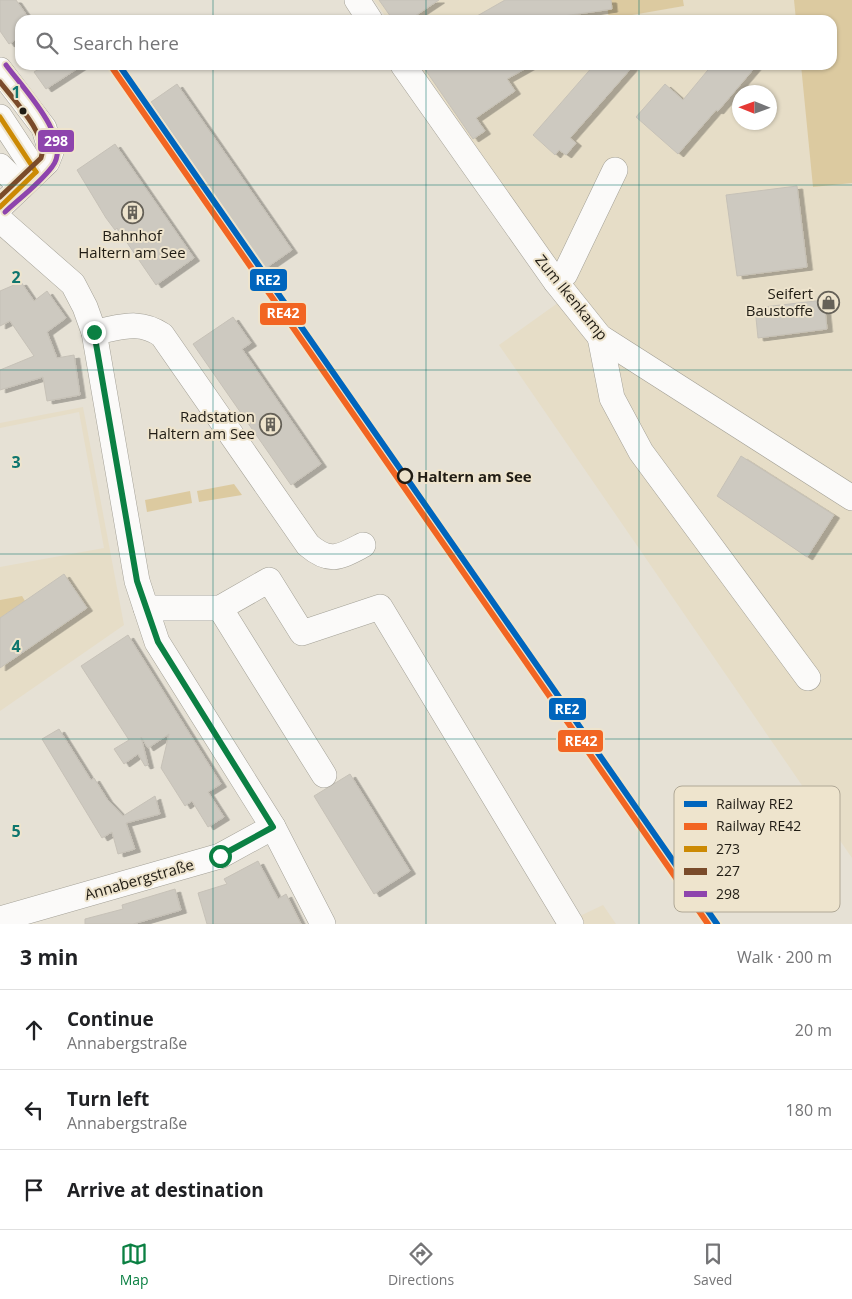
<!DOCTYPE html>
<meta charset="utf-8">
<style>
:root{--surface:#fff;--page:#f6f6f6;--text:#202124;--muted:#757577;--line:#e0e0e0;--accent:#0b8043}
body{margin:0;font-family:"Open Sans",sans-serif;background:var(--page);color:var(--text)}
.compass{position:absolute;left:732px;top:85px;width:45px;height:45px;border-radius:50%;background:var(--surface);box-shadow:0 1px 4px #0004;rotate:271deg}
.stop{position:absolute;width:15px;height:15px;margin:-11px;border:4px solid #0b8043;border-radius:50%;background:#fff}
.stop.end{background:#0b8043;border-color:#fff;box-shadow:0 1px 5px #0008}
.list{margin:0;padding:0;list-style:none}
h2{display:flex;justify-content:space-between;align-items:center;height:65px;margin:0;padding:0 20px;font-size:21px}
h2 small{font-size:16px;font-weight:400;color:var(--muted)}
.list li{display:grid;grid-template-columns:32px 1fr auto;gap:15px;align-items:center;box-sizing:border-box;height:80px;padding:0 20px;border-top:1px solid var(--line)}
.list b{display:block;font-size:19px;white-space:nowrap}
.list p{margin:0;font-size:16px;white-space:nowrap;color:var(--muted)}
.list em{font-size:16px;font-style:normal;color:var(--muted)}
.icon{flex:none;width:28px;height:28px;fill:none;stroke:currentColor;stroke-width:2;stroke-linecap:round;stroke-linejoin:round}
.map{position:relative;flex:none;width:852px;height:924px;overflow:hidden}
.search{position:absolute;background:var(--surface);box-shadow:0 1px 4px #0004;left:15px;right:15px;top:15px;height:55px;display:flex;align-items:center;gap:12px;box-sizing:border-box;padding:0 18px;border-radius:15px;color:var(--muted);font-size:19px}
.sheet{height:305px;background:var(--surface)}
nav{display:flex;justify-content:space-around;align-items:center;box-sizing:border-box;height:70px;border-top:1px solid var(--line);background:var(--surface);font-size:14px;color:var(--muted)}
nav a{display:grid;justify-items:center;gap:2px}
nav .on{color:var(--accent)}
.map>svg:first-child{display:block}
</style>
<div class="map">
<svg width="852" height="924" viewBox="0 0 852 924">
<defs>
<filter id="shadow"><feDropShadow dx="5.5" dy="3" stdDeviation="0" flood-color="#0004"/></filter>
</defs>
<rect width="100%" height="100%" fill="#e6e1d5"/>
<g fill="#e6ddc7" fill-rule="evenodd">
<path d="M374,0H606L609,18L684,6L683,0H852V858L499,345L576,290L419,65H832V20H388ZM740,92H770V122H740Z"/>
<path d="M83,407L124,625L0,711V567L104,548L79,412L0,428V423Z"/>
<path d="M603,905L616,924H563Z"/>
</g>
<g fill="#dccaa0">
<path d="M606,0H683L684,6L609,19Z"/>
<path d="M794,0H852V183L813,187L801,65H832V20H796Z"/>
<path d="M234,484L242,495L199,502L197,491Z"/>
<path d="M190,491L192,503L147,512L145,500Z"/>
<path d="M22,596L25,601L0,618V600Z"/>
</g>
<g fill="#cdc9c0" stroke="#c6c1b7" filter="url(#shadow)">
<path d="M0,0H16L30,20H20V37L9,44L0,31Z"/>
<path d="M379,0H439L409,20H393Z"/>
<path d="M505,0H611L612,9L564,16L566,20H470Z"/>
<path d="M45,65H83L46,89L34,72Z"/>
<path d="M422,65H532L507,79L515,91L476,118L485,131L473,139Z"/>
<path d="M594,65H634L570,138L576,143L566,155L559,150L555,155L533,135Z"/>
<path d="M712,65H757L718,111L716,110L678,154L636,117L665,84L683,100Z"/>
<path d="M177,84L292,250L266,268L151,102Z"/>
<path d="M115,144L194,258L156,285L117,228L115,230L106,218L77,170Z"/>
<path d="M797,186L807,267L737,276L726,195Z"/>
<path d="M21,282L34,301L47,291L66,318L47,332L57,358L74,355L80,395L47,401L43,377L0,390V370L34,356L10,321L0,326V291Z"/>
<path d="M824,300L827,329L758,338L755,308Z"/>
<path d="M233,317L251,343L242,349L321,464L291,485L193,344Z"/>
<path d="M741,456L834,515L807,557L717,496Z"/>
<path d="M64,574L87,608L0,668V618Z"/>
<path d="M128,635L221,784L208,792L224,817L208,827L192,801L185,806L161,768L169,734L148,748L141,737L148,765L145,766L138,754L124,764L114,749L129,740L81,666Z"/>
<path d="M59,729L91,780L94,778L107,799L123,816L155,796L160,814L126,823L135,849L118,854L112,832L102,838L42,739Z"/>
<path d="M350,774L410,871L374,894L314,796Z"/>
<path d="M258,861L278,899L286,894L301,924H207L198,893L227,884L224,879Z"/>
<path d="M175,889L181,910L133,924H85V919L123,909L122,905Z"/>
</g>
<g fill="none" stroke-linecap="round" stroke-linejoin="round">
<defs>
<g id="minor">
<path d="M357,0L370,20"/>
<path d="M403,65L556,282L600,337L852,498"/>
<path d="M0,70L44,128L51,152L47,162L0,207"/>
<path d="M0,117L36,172"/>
<path d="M0,166L21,187"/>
<path d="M0,220L73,284L85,307L94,332L137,581L157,642L273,827L323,924"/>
<path d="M556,282L565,274L615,170"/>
<path d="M94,332C120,328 138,319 162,335L308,545C330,564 340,557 363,545"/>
<path d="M600,337L612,398L641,452L808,678"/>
<path d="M146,608H220L269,580L302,633L380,607L571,924"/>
<path d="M220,608L324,775"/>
<path d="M0,919L220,856L273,827"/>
</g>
</defs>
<use href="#minor" stroke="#a3a096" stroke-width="26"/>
<use href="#minor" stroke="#fbfaf9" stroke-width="25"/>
<defs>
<g id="bus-1">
<path d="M0,117L36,172"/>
<path d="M0,207L36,172"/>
</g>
<path id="bus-2" d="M0,82C13,99 49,136 41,158L0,197"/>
<path id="bus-3" d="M5,212C20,198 39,184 52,167C74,140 22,87 6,65"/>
</defs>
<use href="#bus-1" stroke="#eee4cd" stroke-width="9"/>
<use href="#bus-2" stroke="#eee4cd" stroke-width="9"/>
<use href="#bus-3" stroke="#eee4cd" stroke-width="9"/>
<use href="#bus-1" stroke="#cc8a04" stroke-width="5"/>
<use href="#bus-2" stroke="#7a4b2a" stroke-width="5"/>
<use href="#bus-3" stroke="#8e44ad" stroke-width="5"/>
<defs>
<path id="rail-1" d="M119,65L717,924"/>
<path id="rail-2" d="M113,69L708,924"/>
</defs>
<use href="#rail-1" stroke="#eee4cd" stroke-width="10"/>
<use href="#rail-2" stroke="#eee4cd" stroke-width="10"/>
<use href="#rail-1" stroke="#0065bd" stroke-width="6"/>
<use href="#rail-2" stroke="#f26522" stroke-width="6"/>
</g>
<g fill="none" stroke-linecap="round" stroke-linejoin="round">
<path stroke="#0b8043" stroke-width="6" d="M94,332L137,581L158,642L273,827L220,856"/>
</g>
<path fill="none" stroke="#0f766e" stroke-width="1" stroke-opacity="0.55" d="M213,0V20M426,0V20M639,0V20M213,65V924M426,65V924M639,65V924M0,185H852M0,370H852M0,554H852M0,739H852"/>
<defs>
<symbol id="building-ring" viewBox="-11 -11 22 22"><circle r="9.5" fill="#eee4cd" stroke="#656158" stroke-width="1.5"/><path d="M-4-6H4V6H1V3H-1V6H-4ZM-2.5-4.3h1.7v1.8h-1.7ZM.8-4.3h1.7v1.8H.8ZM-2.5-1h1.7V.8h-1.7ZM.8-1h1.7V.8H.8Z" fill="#656158"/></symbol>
<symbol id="shop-ring" viewBox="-11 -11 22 22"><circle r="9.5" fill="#eee4cd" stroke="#656158" stroke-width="1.5"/><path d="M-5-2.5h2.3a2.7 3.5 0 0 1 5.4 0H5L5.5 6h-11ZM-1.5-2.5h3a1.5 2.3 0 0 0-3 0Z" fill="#656158"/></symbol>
</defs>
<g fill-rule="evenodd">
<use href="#building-ring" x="120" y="200" width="25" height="25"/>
<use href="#shop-ring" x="816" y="290" width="25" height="25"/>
<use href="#building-ring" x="258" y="412" width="25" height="25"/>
</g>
<circle fill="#201c14" stroke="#eee4cd" stroke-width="2" cx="23" cy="111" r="4.5"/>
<circle fill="#eee4cd" stroke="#201c14" stroke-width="2.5" cx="405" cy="476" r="7"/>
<g text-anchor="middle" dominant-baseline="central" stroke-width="4" stroke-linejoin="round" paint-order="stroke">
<g font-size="15" fill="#201c14" stroke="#eee4cd" text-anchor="end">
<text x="132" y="235" text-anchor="middle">Bahnhof<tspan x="132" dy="17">Haltern am See</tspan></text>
<text x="813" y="293">Seifert<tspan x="813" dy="17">Baustoffe</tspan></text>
<text x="255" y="416">Radstation<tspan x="255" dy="17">Haltern am See</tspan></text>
</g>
<g font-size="15" fill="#201c14" stroke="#eee4cd">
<text transform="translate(572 297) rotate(51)">Zum Ikenkamp</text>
<text transform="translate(139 879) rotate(-16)">Annabergstraße</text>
</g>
<g font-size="15" font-weight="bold" fill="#201c14" stroke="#eee4cd" text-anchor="start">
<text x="417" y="476">Haltern am See</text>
</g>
</g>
<rect x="674" y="786" width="166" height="126" rx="8" fill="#eee4cd" stroke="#b0a896" stroke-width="1"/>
<rect x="684" y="801" width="23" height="6" fill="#0065bd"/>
<rect x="684" y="823" width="23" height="7" fill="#f26522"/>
<rect x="684" y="846" width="23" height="6" fill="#cc8a04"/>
<rect x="684" y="868" width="23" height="7" fill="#7a4b2a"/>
<rect x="684" y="891" width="23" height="6" fill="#8e44ad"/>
<g font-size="14" fill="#201c14">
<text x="716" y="809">Railway RE2</text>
<text x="716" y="831">Railway RE42</text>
<text x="716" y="854">273</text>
<text x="716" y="876">227</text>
<text x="716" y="899">298</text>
</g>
<g font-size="16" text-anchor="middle" font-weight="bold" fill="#0f766e" stroke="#eee4cd" stroke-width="4" stroke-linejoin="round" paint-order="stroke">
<text x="16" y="98">1</text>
<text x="16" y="283">2</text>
<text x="16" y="468">3</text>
<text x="16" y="652">4</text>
<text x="16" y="837">5</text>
</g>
<g stroke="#eee4cd" stroke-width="2">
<rect x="37" y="129" width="38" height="24" rx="5" fill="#8e44ad"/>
<rect x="249" y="268" width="39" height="24" rx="5" fill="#0065bd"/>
<rect x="259" y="302" width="48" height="24" rx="5" fill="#f26522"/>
<rect x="548" y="697" width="39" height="24" rx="5" fill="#0065bd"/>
<rect x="557" y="729" width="47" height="24" rx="5" fill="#f26522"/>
</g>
<g font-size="14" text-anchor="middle" font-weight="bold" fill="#fff">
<text x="56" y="146">298</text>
<text x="268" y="285">RE2</text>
<text x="283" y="318">RE42</text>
<text x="567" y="714">RE2</text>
<text x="581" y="746">RE42</text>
</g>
</svg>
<svg class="compass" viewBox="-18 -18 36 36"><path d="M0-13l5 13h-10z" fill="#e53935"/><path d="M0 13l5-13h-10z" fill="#757577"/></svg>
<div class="stop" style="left:220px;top:856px"></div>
<div class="stop end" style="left:94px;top:332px"></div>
<div class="search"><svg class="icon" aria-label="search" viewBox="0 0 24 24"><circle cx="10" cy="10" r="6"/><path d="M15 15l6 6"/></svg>Search here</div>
</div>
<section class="sheet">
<h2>3 min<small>Walk · 200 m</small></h2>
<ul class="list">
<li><svg class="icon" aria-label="ahead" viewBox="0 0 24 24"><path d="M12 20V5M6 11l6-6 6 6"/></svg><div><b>Continue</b><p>Annabergstraße</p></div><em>20 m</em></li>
<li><svg class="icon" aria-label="left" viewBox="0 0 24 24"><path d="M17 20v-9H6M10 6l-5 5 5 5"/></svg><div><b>Turn left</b><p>Annabergstraße</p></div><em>180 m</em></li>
<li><svg class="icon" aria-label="arrive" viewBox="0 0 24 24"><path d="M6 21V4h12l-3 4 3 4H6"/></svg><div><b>Arrive at destination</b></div></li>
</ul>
</section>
<nav>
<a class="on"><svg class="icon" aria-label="map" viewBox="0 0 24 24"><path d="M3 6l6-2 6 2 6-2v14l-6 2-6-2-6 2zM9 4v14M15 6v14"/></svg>Map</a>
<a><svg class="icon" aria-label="directions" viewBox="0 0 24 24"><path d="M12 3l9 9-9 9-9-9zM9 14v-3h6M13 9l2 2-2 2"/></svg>Directions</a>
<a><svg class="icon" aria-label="saved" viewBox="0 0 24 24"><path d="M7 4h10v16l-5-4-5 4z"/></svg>Saved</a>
</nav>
